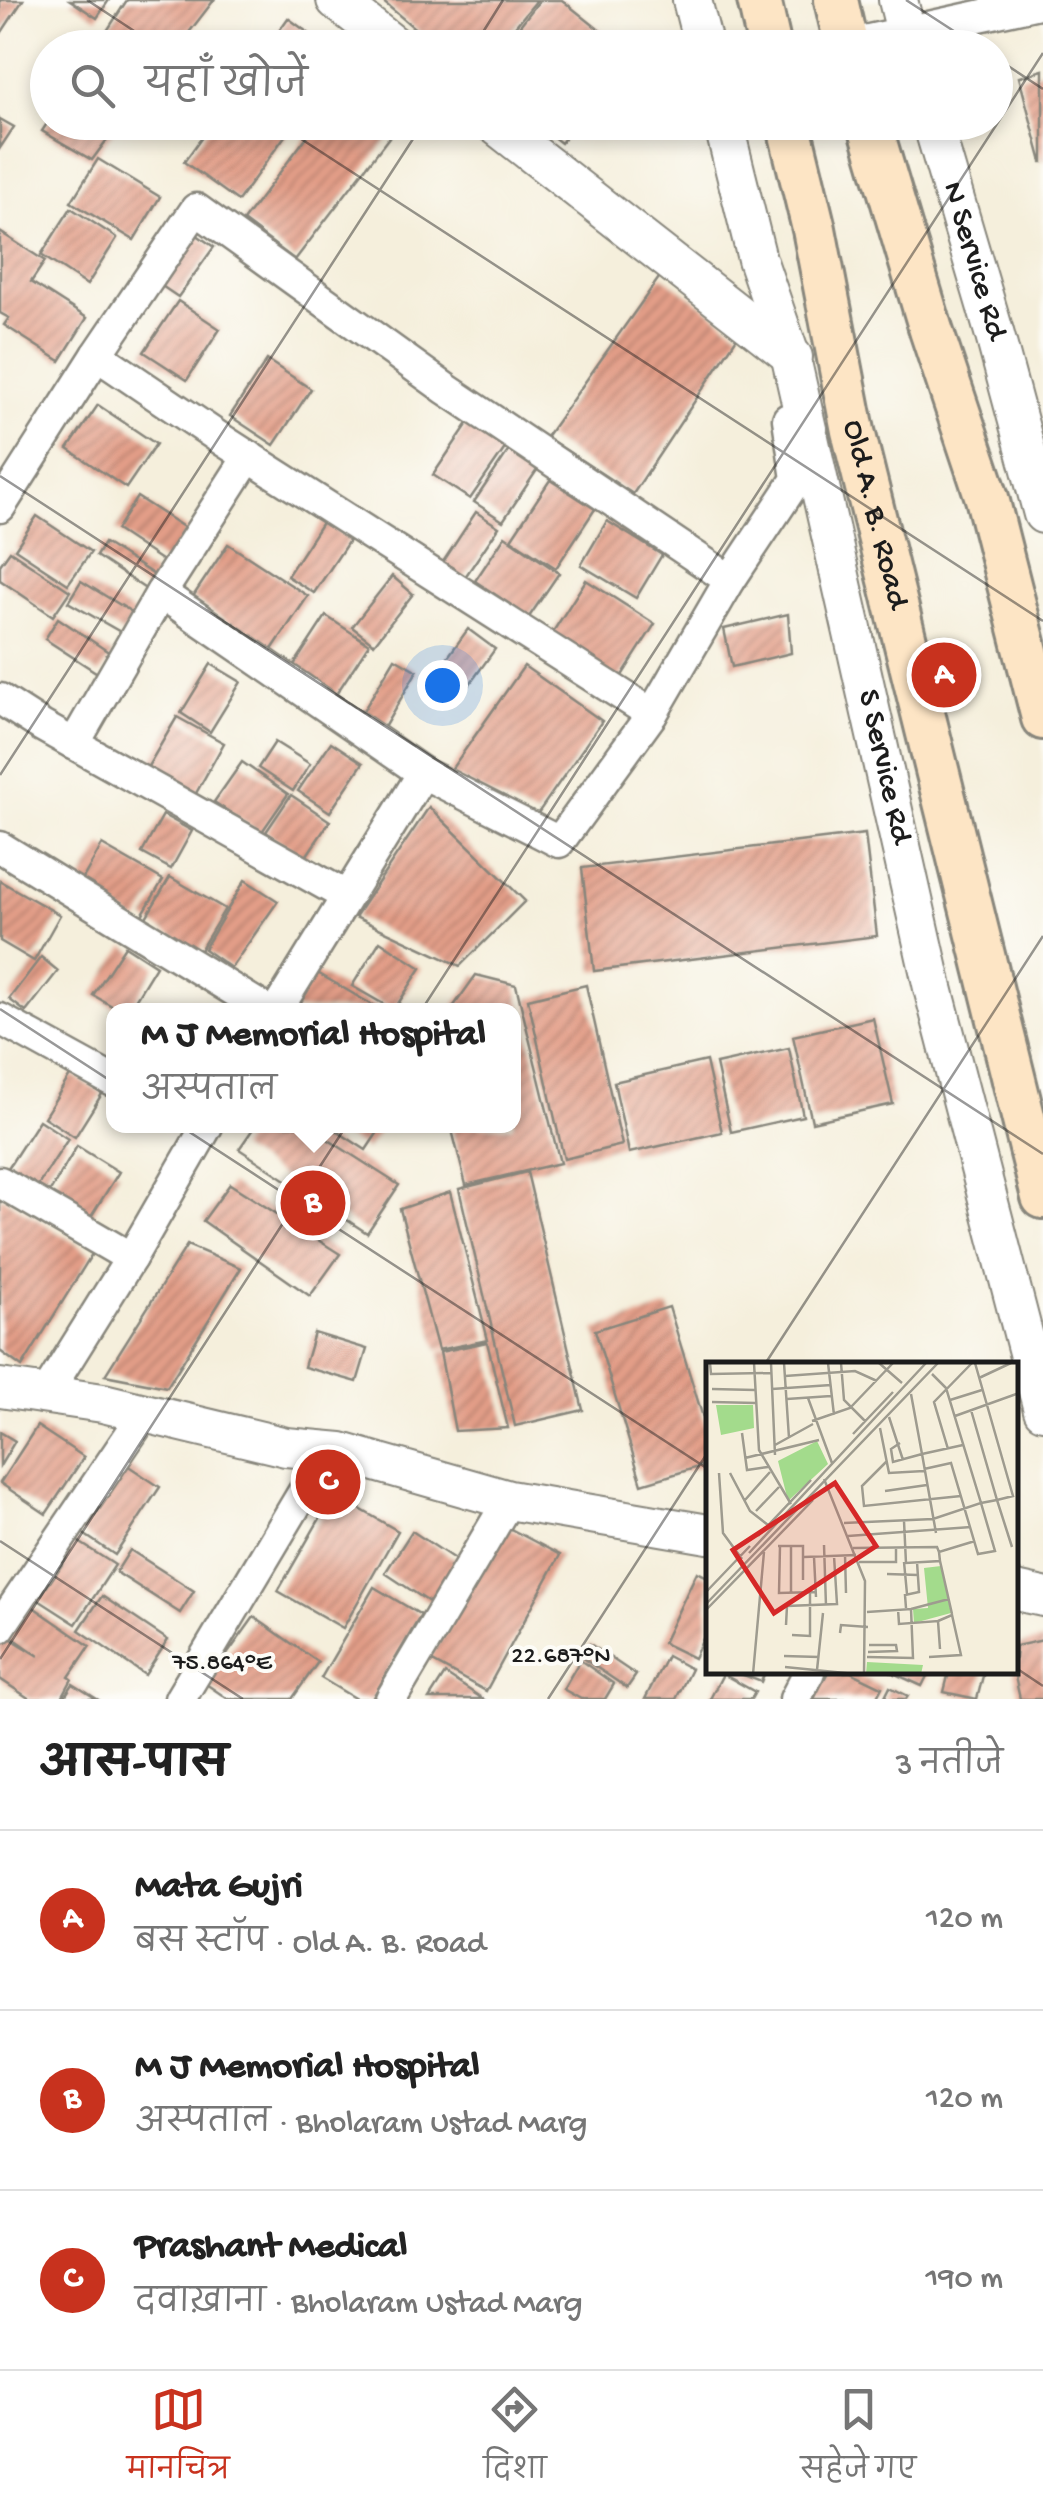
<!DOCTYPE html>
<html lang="hi">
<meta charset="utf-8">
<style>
:root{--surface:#fff;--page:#f2f2f2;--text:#222;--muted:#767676;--line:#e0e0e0;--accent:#c8321e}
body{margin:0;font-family:"Gochi Hand","Playpen Sans Deva",sans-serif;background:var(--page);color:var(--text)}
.you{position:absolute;left:442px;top:685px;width:35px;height:35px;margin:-25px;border:8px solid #fff;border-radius:50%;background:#1a73e8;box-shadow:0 0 0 15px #1a73e833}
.badge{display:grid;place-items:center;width:65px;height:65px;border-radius:50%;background:var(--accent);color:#fff;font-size:32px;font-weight:700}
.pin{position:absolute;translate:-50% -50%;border:5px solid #fff;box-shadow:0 2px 10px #0006}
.popup{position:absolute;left:106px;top:1003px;width:415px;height:130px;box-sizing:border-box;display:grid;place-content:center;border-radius:20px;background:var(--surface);filter:drop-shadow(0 2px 8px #0005);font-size:32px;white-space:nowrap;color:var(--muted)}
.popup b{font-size:38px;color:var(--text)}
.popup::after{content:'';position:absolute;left:50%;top:100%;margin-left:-20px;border:20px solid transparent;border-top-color:var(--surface)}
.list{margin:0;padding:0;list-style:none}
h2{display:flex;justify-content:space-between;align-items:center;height:130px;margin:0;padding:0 40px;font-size:42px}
h2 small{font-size:32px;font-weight:400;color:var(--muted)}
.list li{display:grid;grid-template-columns:65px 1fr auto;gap:30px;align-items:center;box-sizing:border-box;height:180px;padding:0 40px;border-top:2px solid var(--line)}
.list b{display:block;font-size:38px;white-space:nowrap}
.list p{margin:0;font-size:32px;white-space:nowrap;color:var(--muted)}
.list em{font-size:32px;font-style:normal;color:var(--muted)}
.icon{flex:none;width:55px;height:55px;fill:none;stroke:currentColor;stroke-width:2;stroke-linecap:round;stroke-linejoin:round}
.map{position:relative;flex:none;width:1043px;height:1699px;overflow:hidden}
.search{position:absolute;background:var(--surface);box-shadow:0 5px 15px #0003;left:30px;right:30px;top:30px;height:110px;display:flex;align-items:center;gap:25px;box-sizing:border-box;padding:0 35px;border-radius:55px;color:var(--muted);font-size:38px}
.sheet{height:670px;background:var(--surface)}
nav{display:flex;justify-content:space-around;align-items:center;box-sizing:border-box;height:140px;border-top:2px solid var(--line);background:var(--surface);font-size:28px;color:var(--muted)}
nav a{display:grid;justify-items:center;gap:5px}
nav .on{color:var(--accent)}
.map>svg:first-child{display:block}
</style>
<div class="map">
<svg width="1043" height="1699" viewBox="0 0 1043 1699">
<defs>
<pattern id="building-hatch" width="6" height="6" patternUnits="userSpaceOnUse" patternTransform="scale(2.5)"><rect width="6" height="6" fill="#e39e88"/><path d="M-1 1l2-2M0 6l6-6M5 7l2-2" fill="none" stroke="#b7806e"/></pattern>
</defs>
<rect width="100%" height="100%" fill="#fdfcf7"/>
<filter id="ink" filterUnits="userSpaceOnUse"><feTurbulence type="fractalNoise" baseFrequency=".01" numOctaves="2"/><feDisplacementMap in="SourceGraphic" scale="20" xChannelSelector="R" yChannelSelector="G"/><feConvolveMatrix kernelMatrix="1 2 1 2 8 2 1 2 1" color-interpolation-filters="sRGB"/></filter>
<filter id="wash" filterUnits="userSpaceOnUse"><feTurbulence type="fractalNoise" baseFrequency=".0048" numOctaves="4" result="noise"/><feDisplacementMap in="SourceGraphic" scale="40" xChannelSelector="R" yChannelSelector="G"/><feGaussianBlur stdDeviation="2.25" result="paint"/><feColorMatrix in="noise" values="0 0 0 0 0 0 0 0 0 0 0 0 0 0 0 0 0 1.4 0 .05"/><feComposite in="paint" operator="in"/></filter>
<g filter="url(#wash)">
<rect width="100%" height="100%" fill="#f5efdc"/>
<g id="blocks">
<g fill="url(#building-hatch)">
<path d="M0,0H23L0,35Z"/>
<path d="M70,0H109L97,18Z"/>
<path d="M127,0H214L177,48H96Z"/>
<path d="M381,0H537L497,48H438Z"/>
<path d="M540,0H562L622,48H502Z"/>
<path d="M288,18L329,48H267Z"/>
<path d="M1043,70V162H1042L1019,77Z"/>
<path d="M0,119L14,127L0,148Z"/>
<path d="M48,122H120L92,160L42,131Z"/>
<path d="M213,122H295L238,201L184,162Z"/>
<path d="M318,122H380L393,132L295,260L243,221Z"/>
<path d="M534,122H577L561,143Z"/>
<path d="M98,159L160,197L134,240L71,202Z"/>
<path d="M71,208L117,238L87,285L41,255Z"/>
<path d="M186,227L214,247L178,297L150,278Z"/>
<path d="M0,232L45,261L31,282L87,318L60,361L4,325L9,318L0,313Z"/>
<path d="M661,275L740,333L633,494L546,437Z"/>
<path d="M178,301L220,329L187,380L144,352Z"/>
<path d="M267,360L311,389L274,445L230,416Z"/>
<path d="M98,405L156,444L126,488L68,449Z"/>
<path d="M471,419L508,444L470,499L433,475Z"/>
<path d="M511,447L539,467L503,521L474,502Z"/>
<path d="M550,480L595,509L556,568L511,539Z"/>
<path d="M137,497L188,530L167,564L116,530Z"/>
<path d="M476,512L499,527L463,580L441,565Z"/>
<path d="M37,516L91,552L68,584L15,549Z"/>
<path d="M323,521L350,539L314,593L287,576Z"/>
<path d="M607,521L662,555L636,598L581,565Z"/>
<path d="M505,536L559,573L529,617L475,581Z"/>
<path d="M104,543L162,580L153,594L96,556Z"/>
<path d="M228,544L308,596L271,651L192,598Z"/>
<path d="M10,551L70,591L53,616L0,580V565Z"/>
<path d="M392,576L413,594L374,644L352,627Z"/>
<path d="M586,580L655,624L616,685L547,641Z"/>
<path d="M81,581L135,614L124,634L68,602Z"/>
<path d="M788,614L791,653L732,667L724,629Z"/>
<path d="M326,616L369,644L333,699L290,671Z"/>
<path d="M58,618L113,655L99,674L45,639Z"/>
<path d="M468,629L495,649L459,699L432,679Z"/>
<path d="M395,658L417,671L382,731L359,718Z"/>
<path d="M211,664L241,682L210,732L181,713Z"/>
<path d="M524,666L602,721L536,816L448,774Z"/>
<path d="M177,717L224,743L195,795L147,768Z"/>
<path d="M275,742L310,764L293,791L258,768Z"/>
<path d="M331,742L363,763L330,812L298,791Z"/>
<path d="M242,762L288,794L261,833L214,802Z"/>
<path d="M291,795L330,821L305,858L266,832Z"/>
<path d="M429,807L525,901L460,966L355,917Z"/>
<path d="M163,815L192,831L171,869L142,853Z"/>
<path d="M865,834L877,936L594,971L582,868Z"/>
<path d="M102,845L163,880L138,922L78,887Z"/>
<path d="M170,877L225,909L199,952L145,919Z"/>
<path d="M245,880L278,901L231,968L204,949Z"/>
<path d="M0,881L60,915L34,961L0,941Z"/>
<path d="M380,941L421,968L394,1010L352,986Z"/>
<path d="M125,946L156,966L129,1010H119L93,995Z"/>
<path d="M41,957L58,971L26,1012L9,999Z"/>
<path d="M309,968L381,1010H283Z"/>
<path d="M476,975L516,985L560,1163L466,1185L451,1126H513V1010H451Z"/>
<path d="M586,985L622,1145L564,1159L528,999Z"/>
<path d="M873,1018L893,1104L812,1122L793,1036Z"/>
<path d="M789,1048L803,1116L731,1132L716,1064Z"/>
<path d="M706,1061L722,1132L629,1153L614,1082Z"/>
<path d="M71,1074L102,1094L75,1137L44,1117Z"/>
<path d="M39,1120L68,1139L37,1187L8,1168Z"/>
<path d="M255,1126H307L399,1185L367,1233L239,1149Z"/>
<path d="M329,1126H382L366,1150Z"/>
<path d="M77,1146L119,1172L89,1220L48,1195Z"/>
<path d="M527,1172L583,1410L515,1426L459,1189Z"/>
<path d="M230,1184L340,1254L310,1296L203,1221Z"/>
<path d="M450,1192L488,1340L438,1350L400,1209Z"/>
<path d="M0,1196L92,1254L22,1367L0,1351Z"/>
<path d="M187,1245L241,1268L167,1387L105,1375Z"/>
<path d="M669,1307L708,1434V1464L642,1484L595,1330Z"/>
<path d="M314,1333L367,1349L357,1382L304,1367Z"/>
<path d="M487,1342L508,1428L455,1431L440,1352Z"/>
<path d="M37,1426L84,1457L46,1514L0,1483Z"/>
<path d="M0,1432L15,1441L0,1466Z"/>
<path d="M121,1461L160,1487L115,1555L76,1529Z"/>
<path d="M334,1494L398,1531L343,1628L278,1591Z"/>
<path d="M503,1525L560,1555L486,1691L429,1660Z"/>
<path d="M412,1531L462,1564L435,1606L385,1573Z"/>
<path d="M76,1540L115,1565L76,1624L37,1599Z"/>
<path d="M130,1550L194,1591L180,1613L116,1572Z"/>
<path d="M697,1572L708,1577V1628L694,1658L663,1643Z"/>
<path d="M374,1587L421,1615L372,1699H356L321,1678Z"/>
<path d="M102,1596L168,1640L145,1675L79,1630Z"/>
<path d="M26,1602L90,1646L69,1677L72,1679L61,1699H30L0,1679V1642L5,1635L39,1656L5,1632Z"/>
<path d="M254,1617L318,1662L292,1699H228L206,1684Z"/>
<path d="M1043,1640V1699H1020L1014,1672L1016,1646Z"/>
<path d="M590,1644L636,1675L627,1688L581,1657Z"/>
<path d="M667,1656L691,1669L676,1699H645Z"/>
<path d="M580,1660L614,1684L605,1699H581L563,1689Z"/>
<path d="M736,1672H765L761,1682Z"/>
<path d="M828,1672H851L882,1687L876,1699H814Z"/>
<path d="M891,1672H929L922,1686Z"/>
<path d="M949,1672H984L977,1699L944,1692Z"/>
<path d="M445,1674L483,1699H429Z"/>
<path d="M723,1674L755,1692L751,1699H710Z"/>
<path d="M73,1684L97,1699H63Z"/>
<path d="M890,1687L908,1696L906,1699H884Z"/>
</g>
</g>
</g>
<g filter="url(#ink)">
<use href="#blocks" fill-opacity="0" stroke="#88867c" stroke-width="2.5"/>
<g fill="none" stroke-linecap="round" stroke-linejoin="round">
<defs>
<g id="minor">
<path d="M846,45L1043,2"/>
<path d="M97,355L224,441L652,714"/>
<path d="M0,507L97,355L196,209L446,389L730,580"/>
<path d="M161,593L423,773L559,842L652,714L730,580L797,479L788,419"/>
<path d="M0,699L42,726L346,896"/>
<path d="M74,744L161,593L249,456"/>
<path d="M0,847L266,1010"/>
<path d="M277,1010L423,773"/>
<path d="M0,1019L113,1081"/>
<path d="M0,1182L131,1258"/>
<path d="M46,1394L131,1258L207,1126"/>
<path d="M0,1627L145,1413"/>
<path d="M180,1699L328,1451"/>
<path d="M391,1699L509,1500"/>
<path d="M795,1699L809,1672"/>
</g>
<g id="tertiary">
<path d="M336,0L397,48"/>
<path d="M692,0L704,48"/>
<path d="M898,0L910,48"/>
<path d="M492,122L793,357"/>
<path id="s1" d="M723,122L757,259L791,358L933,988L1043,1410"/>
<path id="s2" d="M932,122L994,332L1043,514"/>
<path d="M0,1388L103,1403L286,1447L341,1452L509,1500L708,1534"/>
<path d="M1016,1591L1043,1597"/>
</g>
<g id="secondary">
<path d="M759,0L770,48"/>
<path d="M836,0L847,48"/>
<path id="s3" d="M788,122L814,229L853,431L1043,1197"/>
<path d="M869,122L931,330L987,498L1043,718"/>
</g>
</defs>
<use href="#minor" stroke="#88867c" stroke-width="35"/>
<use href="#tertiary" stroke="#88867c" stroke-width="42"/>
<use href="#secondary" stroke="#88867c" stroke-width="48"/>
<use href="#minor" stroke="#fff" stroke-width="30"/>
<use href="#tertiary" stroke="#fff" stroke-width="38"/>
<use href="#secondary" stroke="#fde5c5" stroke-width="42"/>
</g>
</g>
<path fill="none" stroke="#1c1c1c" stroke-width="2.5" stroke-opacity="0.45" d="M87,0L160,48M906,0L980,48M473,48L503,0M996,58L1043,89M275,122L1043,621M0,476L1043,1154M0,775L424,122M0,1009L708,1469M765,1364L1043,936M0,1541L243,1699M0,1659L1043,53M1016,1668L1043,1686M548,1699L708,1452"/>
<g text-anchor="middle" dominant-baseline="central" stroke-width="8" stroke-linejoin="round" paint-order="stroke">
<g font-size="32" fill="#1c1c1c" stroke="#fdfcf7">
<text stroke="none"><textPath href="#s2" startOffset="145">N Service Rd</textPath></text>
<text stroke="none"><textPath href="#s3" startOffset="402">Old A. B. Road</textPath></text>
<text stroke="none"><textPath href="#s1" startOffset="665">S Service Rd</textPath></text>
</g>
</g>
<g transform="translate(706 1362)">
<rect width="312" height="312" fill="#f5efdc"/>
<path d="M10,43H47L48,66L15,73ZM111,79L122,102L82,139L72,99ZM235,204L245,251L208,261L207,247L222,246L218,206ZM161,300L217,303L215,312H160Z" fill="#a3db8c"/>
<path fill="none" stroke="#9e9b8f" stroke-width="2.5" d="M4,1L5,12L65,11M48,1L53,88L85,142M65,1L69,93M78,1L83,76M122,1L128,53M135,1L138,38L160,60M173,1L196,21M79,14L149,9L171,19M273,16L305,1M6,27L49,28M66,27L125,23M102,36L126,101M81,37L125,34M244,38L276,28M6,40L50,41M265,48L291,138L307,134L269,1M249,54L313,31M183,55L197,98M106,59L144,46L187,1M174,66L183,111L218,109M36,71L41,108L62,105M147,72L187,30M194,81L185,87L187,100L216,92L205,32M69,83L107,62M242,87L228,40L266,1M39,96L113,78M180,100L156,124L158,144L255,134M218,107L245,101L272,192L289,189L275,141L291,138L306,185M13,111L17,171L36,197M24,111L44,149L62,163M118,117L159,219L158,312M179,129L221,123M39,138L64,110M50,149L73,125M198,159L200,201L234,199L233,190M138,161L227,157L275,141L240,26L226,12M230,171L216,92L257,83M52,174L105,118M142,174L265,165M85,183V231M118,183L120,244M72,184H97V218M74,184L73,231L110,230M147,186L231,185L233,190L269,179M43,191L220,1M139,193L140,231M98,195L150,193M108,195L110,235M234,199L246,252M153,200H190V187M198,200L201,232M181,212L212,213M0,230L44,184M0,242L232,1M200,246L199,233L213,230L211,200M192,247L193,262L232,259L234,287M205,247L243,237M0,248L107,138M80,263L81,244L131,242L128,194M134,271L135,263L162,265M86,273L104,274V231M162,290L191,289L190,283H163M78,294L113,295M161,295L207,296L205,247L161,250M223,295L255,293L246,253L232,259M79,305L149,312M111,308L117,251M47,312L58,190"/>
<path fill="#d62828" fill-opacity="0.15" stroke="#d62828" stroke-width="5" d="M129,121L170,184L68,251L27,188Z"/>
<rect width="312" height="312" fill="none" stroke="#1c1c1c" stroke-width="5"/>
</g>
<g font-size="25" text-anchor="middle" fill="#1c1c1c" stroke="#fdfcf7" stroke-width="8" stroke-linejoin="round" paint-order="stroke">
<text x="561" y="1662">22.687°N</text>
<text x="222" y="1669">75.864°E</text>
</g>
</svg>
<div class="you"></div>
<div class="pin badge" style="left:944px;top:675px">A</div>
<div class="pin badge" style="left:313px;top:1203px">B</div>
<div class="popup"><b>M J Memorial Hospital</b>अस्पताल</div>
<div class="pin badge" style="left:328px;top:1482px">C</div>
<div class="search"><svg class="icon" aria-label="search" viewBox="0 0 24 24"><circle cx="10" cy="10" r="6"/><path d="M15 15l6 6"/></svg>यहाँ खोजें</div>
</div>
<section class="sheet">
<h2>आस-पास<small>3 नतीजे</small></h2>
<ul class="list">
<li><span class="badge">A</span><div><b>Mata Gujri</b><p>बस स्टॉप · Old A. B. Road</p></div><em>120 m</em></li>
<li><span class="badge">B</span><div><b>M J Memorial Hospital</b><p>अस्पताल · Bholaram Ustad Marg</p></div><em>120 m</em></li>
<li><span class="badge">C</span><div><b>Prashant Medical</b><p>दवाख़ाना · Bholaram Ustad Marg</p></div><em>190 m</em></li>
</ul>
</section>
<nav>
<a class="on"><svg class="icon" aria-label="map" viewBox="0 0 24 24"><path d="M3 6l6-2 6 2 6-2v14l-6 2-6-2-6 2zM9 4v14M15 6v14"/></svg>मानचित्र</a>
<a><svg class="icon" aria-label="directions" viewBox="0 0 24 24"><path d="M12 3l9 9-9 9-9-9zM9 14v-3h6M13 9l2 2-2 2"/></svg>दिशा</a>
<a><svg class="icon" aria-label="saved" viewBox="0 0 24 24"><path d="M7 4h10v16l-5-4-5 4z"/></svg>सहेजे गए</a>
</nav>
